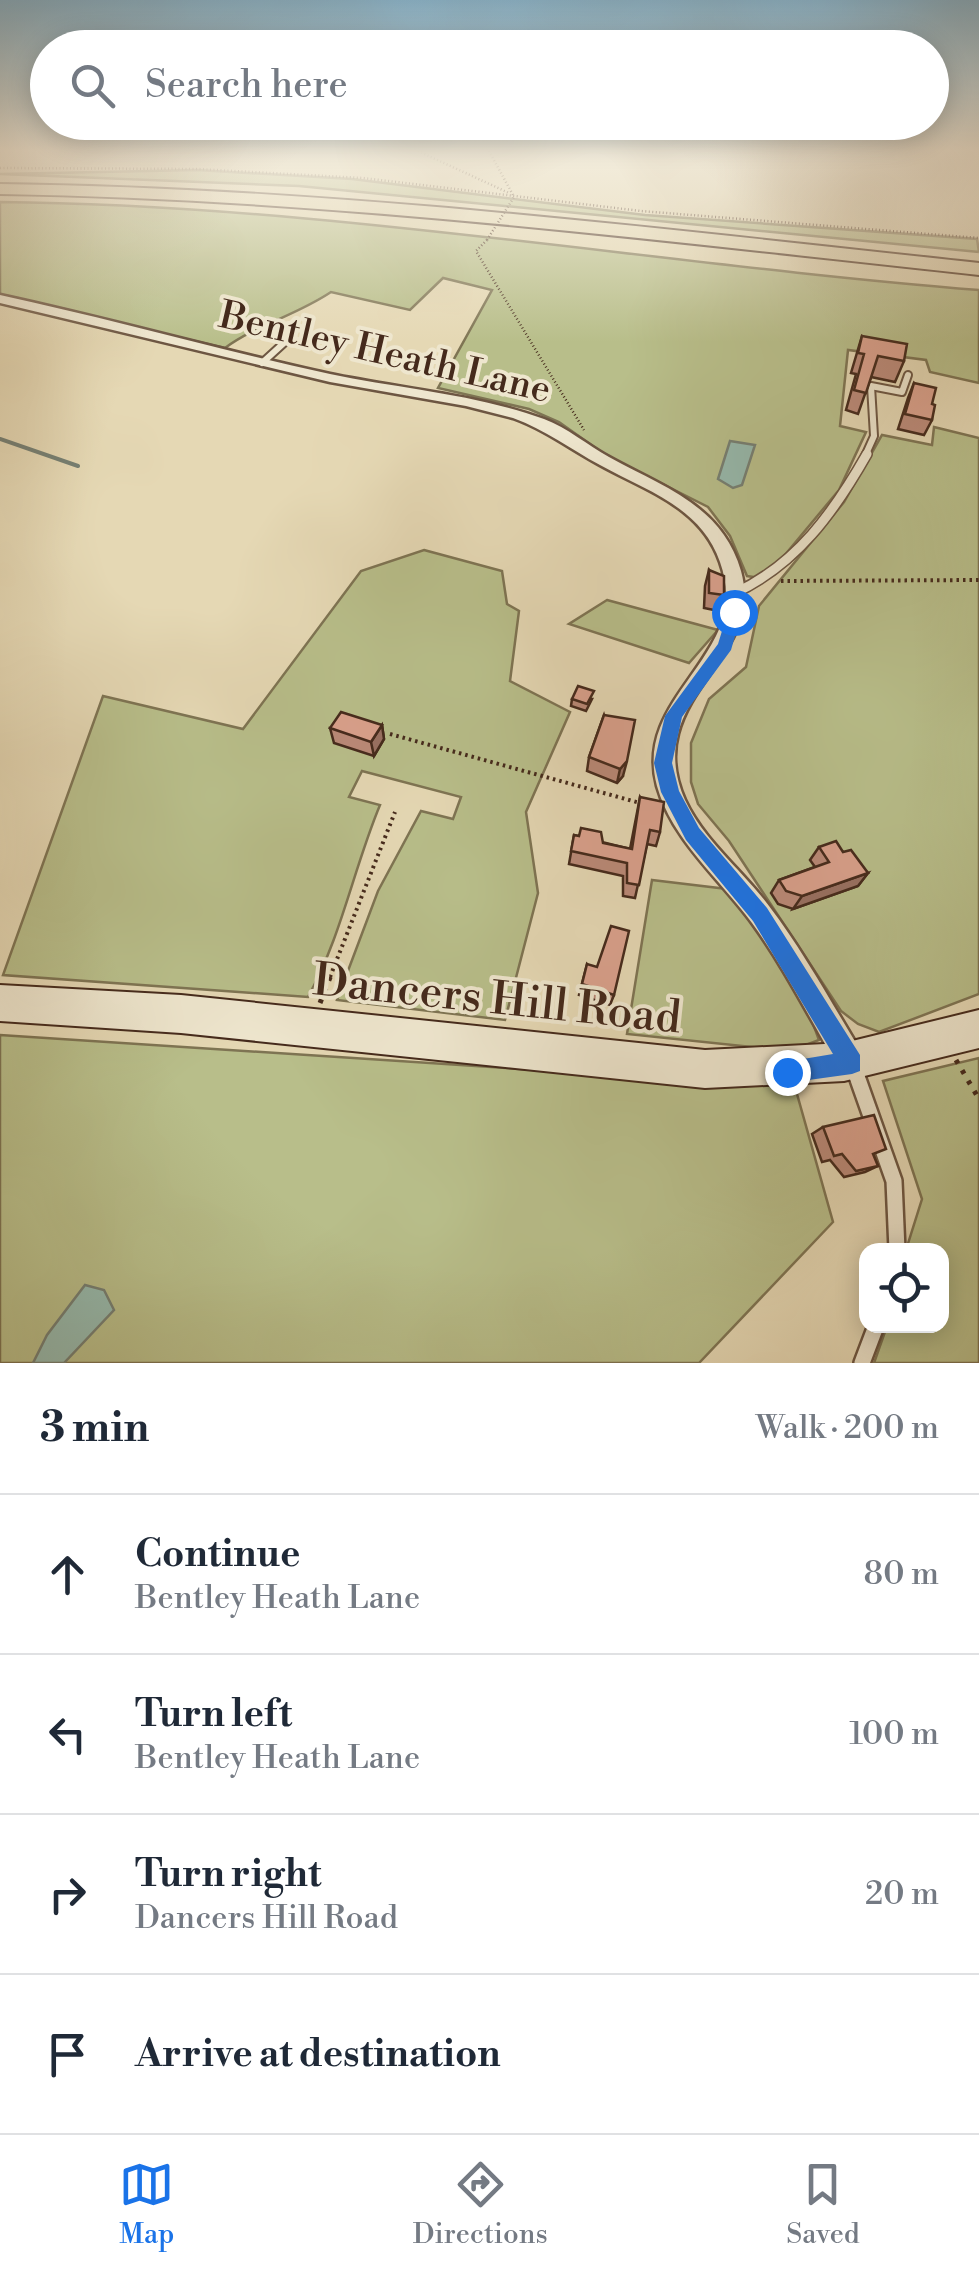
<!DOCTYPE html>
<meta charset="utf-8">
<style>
:root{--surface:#fff;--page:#f6f6f7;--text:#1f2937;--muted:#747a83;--line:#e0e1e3;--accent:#1a73e8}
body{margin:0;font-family:"Libre Bodoni",serif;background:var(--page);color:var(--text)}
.controls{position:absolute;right:30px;bottom:30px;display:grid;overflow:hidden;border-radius:20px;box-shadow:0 5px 25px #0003}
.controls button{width:90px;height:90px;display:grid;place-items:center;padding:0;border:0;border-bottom:2px solid var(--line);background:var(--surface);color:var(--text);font:50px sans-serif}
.stop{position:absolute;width:30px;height:30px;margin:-22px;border:8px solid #1a73e8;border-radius:50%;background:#fff}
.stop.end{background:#1a73e8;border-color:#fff;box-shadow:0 2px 10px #0008}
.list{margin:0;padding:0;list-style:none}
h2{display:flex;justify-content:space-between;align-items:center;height:130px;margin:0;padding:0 40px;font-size:42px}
h2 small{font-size:32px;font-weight:400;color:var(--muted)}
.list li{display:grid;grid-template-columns:65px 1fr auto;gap:30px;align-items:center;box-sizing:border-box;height:160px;padding:0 40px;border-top:2px solid var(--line)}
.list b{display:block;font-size:38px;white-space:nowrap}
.list p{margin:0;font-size:32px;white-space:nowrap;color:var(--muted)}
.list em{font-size:32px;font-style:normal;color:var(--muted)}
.icon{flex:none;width:55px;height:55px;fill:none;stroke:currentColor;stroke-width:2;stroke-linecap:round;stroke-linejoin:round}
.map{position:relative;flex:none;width:979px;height:1363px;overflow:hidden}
.search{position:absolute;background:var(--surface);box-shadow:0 5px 25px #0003;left:30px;right:30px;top:30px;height:110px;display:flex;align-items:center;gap:25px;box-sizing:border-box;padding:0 35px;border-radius:55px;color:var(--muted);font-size:38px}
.sheet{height:770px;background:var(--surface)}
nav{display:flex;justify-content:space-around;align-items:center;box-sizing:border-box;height:140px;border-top:2px solid var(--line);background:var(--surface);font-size:28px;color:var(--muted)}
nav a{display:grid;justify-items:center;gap:5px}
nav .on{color:var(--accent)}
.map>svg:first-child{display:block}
</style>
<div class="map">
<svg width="979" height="1363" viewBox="0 0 979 1363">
<rect width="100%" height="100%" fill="#e5d8b4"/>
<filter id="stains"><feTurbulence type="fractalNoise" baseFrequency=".002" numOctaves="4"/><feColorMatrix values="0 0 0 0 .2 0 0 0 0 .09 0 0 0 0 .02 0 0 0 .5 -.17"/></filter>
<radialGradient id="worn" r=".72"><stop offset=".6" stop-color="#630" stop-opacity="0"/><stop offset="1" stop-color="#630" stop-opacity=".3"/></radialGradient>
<g fill="#b8be8a" stroke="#7e7453" stroke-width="2.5">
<path d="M197,170L352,179L645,215L977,239L979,252L299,186L0,174Z"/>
<path d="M0,202C328,205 652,264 979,290V383L930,372L926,360L848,350L840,426L866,432L839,490L774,568L760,578L747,576L730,536L708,507L607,456L559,422L529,409L438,388L492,290L443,278L410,310L331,292C295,316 258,324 225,348L0,296Z"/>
<path d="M934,427L979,438V994L879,1032L858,1024L841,1011L729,841L698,804L691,782V743L709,699L746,667L759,606L844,502L882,435L932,445Z"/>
<path d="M424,550L502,571L507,604L519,611L510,681L570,712L526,812L538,893L505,1020L337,1000L378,891L421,811L453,819L461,797L362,771L349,797L380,805C353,870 342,935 308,997L3,975L103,696L243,729L361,571Z"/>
<path d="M607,600L718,630L689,663L569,624Z"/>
<path d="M652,880L727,889C763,936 800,984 819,1040L790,1051L627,1034Z"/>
<path d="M0,1035L795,1087L833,1222L699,1363H0Z"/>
<path d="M979,1058V1363H874L887,1326H942V1250H906L922,1199L883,1081Z"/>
</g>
<g fill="#96baae" stroke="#768074" stroke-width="2.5">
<path d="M730,441L755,445L742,485L733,488L718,479Z"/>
<path d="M85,1285L104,1290L114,1310L64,1363H33L47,1335Z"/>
</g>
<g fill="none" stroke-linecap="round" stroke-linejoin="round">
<path stroke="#768074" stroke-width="4" d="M0,439L78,466"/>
<defs>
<g id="lane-far2">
<path d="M262,363L285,342"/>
<path d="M865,456L874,436L871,386L902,392L908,375"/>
</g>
<path id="lane-far1" d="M735,593C797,564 834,512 867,454"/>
<g id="lane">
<path d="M854,1068L894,1181L897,1250"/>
<path d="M862,1363L876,1326"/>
</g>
<path id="street" d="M0,295C111,319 220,350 330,374C402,389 475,394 544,419C568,428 587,445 609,457C663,487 722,505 741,571C760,639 693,675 678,734C672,756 676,780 685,800C704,841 743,871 769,906C804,952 832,1004 862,1053L866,1063L862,1073L852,1077L842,1073C812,1023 786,970 752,923C720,879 672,840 657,786C640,723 691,686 716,636C728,612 729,587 720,562C701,507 647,491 600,465C570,449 546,430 513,418L466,406L330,382L0,303Z"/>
<path id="secondary" d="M0,985L181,995L705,1050L844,1043L979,1010V1048L844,1081L705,1088L181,1033L0,1021Z"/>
<path id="highway" d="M0,184C328,188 653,228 979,263V275C653,240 328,199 0,194Z"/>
</defs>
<use href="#lane-far2" stroke="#6d5642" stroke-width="10"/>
<use href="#lane-far1" stroke="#6d5642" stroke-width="12"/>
<use href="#lane" stroke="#6d5642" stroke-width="20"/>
<use href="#street" stroke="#6d5642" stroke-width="5"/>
<use href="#secondary" stroke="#452a1c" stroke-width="4"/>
<use href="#highway" stroke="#452a1c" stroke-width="4"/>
<g stroke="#452a1c" stroke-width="2.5" stroke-dasharray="1 2.5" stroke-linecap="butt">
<path d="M418,151L509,193"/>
<path d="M489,151L513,195"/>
<path d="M0,168L198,169L363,178L641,211L979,238"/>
<path d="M487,240L476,251L584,430"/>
</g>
<g stroke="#452a1c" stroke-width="4" stroke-dasharray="2.5 4" stroke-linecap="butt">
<path d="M781,581L979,580"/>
<path d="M390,734L640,803"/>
<path d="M330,977L395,812"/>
</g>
<g stroke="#452a1c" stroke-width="5" stroke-dasharray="4 8" stroke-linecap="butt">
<path d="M320,1003L331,975"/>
<path d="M956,1060L979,1099"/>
</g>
<use href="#lane-far2" stroke="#eee6ce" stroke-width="6"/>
<use href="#lane-far1" stroke="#eee6ce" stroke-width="9"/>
<use href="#lane" stroke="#eee6ce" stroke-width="15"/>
<use href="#street" fill="#eee6ce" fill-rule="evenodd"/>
<use href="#secondary" fill="#eee6ce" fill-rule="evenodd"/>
<use href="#highway" fill="#e5d8b4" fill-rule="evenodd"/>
<path stroke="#452a1c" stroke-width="2.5" stroke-dasharray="1 2.5" stroke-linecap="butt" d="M487,240L514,197"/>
</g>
<g fill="#bb8a79" stroke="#452a1c" stroke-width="2.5">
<path d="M862,336L904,361L895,382L871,377L858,414L846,410L856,374L851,373Z"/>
<path d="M914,383L932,404V420L924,435L898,429L908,398Z"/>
<path d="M709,570L724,595L719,611L704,608L705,586Z"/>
<path d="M572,699H592L586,711L571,706Z"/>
<path d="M604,715L623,776L617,783L587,771L589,757Z"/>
<path d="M382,725L384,739L374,756L334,743L330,728Z"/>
<path d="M640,797L660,832L656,846L647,844L635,898L623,896V876L569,864L574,835L630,849Z"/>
<path d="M819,847L843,852L868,873L858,886L793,909L778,904L771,893L779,880L815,867L810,860Z"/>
<path d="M587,964L614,995L610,1005L579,995Z"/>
<path d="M823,1127L873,1155L878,1166L865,1172L844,1177L830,1160L822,1162L812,1134Z"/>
</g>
<g fill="#997163" stroke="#452a1c" stroke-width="2.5">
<path d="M382,725L384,739L374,756L371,742Z"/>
<path d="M627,761L623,776L617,783L620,769Z"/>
<path d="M868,873L858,886L793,909L802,896Z"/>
</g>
<g fill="#daa18d" stroke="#452a1c" stroke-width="2.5">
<path d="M862,336L907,344L904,361L878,356L866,393L854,390L864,354L858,353Z"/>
<path d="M914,383L936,388L932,404L935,405L932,420L905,414Z"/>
<path d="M709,570L724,576V595L709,593Z"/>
<path d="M578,686L594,691L587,704L572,699Z"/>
<path d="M341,712L382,725L371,742L330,728Z"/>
<path d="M604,715L635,720L627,761L620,769L589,757Z"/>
<path d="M640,797L664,802L660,832L650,830L639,885L627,883V863L571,851L574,835L579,836L581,828L601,832L603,843L632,849Z"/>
<path d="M836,841L843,852L851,850L868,873L802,896L786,891L779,880L829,862L819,847Z"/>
<path d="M611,926L629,931L614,995L582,984L587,964L597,967Z"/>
<path d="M874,1115L886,1149L873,1154L878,1166L856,1171L842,1154L834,1156L823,1127Z"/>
</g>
<linearGradient id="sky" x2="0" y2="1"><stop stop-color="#87b6d1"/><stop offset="0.44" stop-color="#f3eddd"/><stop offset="1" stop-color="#f3eddd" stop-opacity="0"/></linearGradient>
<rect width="979" height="342" fill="url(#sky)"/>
<path fill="#1a73e8" d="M729,608L742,612L731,650L682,717L672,763L679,791L699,828L767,908L860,1055V1071L852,1074L787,1083L779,1080V1063L833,1054L753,921L686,840L661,792L654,763L665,716L718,644Z"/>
<g text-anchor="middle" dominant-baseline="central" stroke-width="8" stroke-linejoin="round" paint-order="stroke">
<g font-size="38" fill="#452a1c" stroke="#eee6ce">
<text transform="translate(385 353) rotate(13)">Bentley Heath Lane</text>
</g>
<g font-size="45" fill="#452a1c" stroke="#eee6ce">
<text transform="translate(497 1000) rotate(6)">Dancers Hill Road</text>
</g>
</g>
<rect width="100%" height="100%" filter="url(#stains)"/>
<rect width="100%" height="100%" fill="url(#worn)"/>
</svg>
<div class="controls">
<button><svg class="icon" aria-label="locate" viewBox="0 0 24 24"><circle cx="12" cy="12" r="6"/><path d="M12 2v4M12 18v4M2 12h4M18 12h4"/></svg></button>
</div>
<div class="stop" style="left:734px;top:612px"></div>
<div class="stop end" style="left:787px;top:1072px"></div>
<div class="search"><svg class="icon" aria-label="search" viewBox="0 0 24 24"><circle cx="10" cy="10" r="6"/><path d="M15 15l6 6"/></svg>Search here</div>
</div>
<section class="sheet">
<h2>3 min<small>Walk · 200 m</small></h2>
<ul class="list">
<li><svg class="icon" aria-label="ahead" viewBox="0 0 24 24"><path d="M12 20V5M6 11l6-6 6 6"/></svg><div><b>Continue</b><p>Bentley Heath Lane</p></div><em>80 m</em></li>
<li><svg class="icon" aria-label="left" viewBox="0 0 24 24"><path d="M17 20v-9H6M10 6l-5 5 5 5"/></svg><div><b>Turn left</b><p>Bentley Heath Lane</p></div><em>100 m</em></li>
<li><svg class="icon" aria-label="right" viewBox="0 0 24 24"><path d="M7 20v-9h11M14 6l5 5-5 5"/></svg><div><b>Turn right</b><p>Dancers Hill Road</p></div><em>20 m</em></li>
<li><svg class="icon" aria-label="arrive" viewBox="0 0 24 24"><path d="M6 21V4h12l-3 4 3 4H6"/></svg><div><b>Arrive at destination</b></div></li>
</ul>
</section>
<nav>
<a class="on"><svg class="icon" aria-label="map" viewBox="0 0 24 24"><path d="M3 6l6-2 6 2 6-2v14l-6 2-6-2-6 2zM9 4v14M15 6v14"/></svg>Map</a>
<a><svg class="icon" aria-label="directions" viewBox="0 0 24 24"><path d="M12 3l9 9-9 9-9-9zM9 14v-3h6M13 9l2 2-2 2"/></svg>Directions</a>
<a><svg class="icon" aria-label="saved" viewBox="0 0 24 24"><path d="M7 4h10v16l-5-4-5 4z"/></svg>Saved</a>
</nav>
